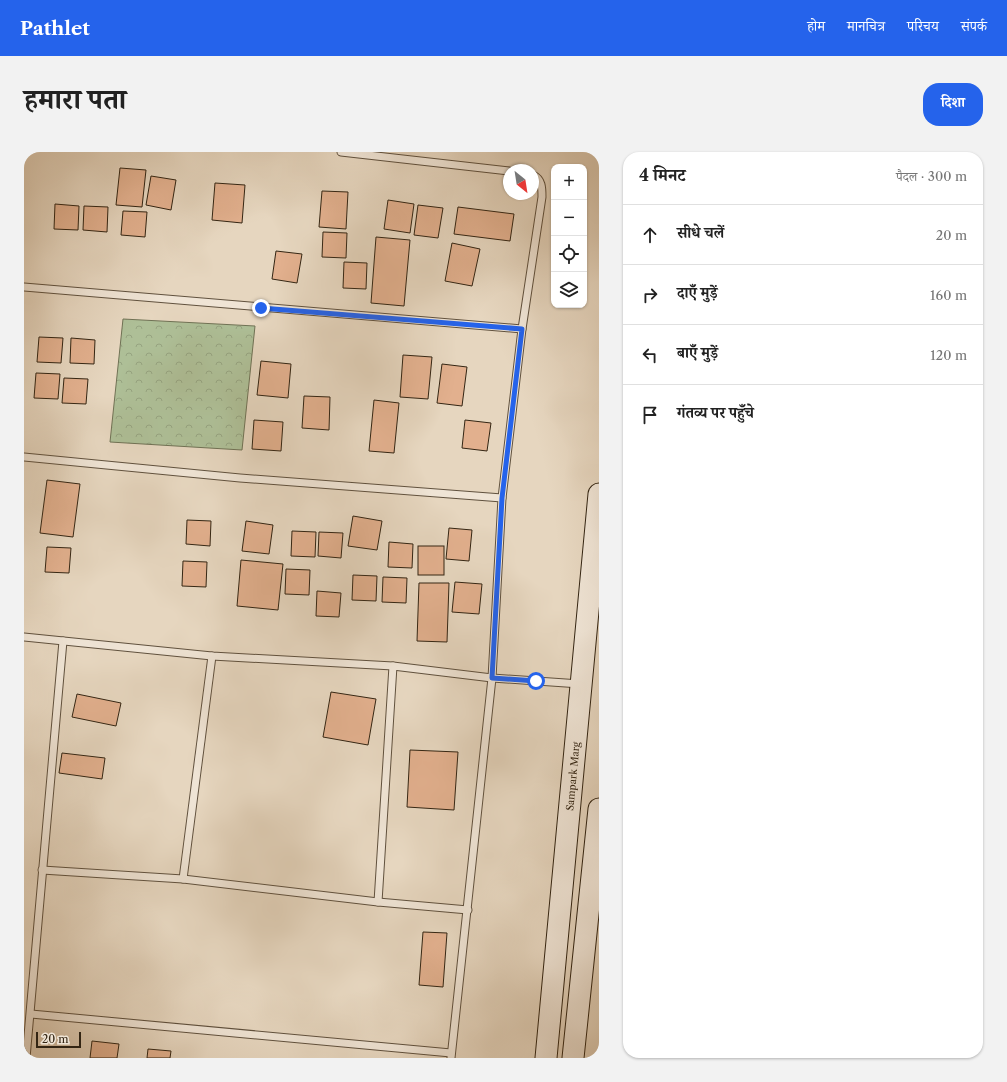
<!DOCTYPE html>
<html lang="hi">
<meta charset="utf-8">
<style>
:root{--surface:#fff;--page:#f2f2f2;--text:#222;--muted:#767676;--line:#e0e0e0;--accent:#2563eb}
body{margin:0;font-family:"Libre Caslon Text","Noto Serif Devanagari",serif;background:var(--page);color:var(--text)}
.controls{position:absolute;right:12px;top:12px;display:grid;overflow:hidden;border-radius:8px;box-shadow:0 1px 3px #0004}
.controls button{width:36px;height:36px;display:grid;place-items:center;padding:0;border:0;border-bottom:1px solid var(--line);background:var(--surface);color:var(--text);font:20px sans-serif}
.compass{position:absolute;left:479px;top:12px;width:36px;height:36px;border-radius:50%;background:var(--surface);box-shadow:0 1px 3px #0004;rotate:150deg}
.scale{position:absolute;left:12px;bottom:10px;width:45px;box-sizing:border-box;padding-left:4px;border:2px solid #332513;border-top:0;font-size:11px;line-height:14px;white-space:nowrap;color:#332513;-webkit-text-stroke:3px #efe4d5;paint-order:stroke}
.stop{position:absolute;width:12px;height:12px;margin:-9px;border:3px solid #2563eb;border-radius:50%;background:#fff}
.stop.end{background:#2563eb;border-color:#fff;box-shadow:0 1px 4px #0008}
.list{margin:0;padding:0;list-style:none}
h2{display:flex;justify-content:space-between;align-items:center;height:52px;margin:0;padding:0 16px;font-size:17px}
h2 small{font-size:13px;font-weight:400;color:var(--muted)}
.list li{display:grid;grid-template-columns:26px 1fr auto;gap:12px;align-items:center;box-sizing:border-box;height:60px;padding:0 16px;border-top:1px solid var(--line)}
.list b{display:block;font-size:15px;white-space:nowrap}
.list em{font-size:13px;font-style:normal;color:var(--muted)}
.icon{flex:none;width:22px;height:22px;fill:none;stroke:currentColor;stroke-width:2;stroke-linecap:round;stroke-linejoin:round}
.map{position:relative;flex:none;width:575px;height:906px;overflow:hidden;border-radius:16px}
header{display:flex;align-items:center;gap:24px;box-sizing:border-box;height:56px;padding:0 20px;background:var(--accent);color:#fff}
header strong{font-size:19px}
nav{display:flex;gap:22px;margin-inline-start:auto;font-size:14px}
.intro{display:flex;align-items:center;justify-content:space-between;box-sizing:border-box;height:96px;padding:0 24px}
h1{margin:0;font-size:28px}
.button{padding:10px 18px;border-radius:16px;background:var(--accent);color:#fff;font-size:14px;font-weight:700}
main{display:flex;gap:24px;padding:0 24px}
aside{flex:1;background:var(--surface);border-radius:16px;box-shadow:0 1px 3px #0004}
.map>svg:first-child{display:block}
</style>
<header>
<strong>Pathlet</strong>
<nav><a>होम</a><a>मानचित्र</a><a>परिचय</a><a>संपर्क</a></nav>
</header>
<div class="intro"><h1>हमारा पता</h1><a class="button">दिशा</a></div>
<main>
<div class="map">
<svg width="575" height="906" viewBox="0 0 575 906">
<defs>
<pattern id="park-crowns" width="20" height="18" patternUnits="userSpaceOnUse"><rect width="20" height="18" fill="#aebf97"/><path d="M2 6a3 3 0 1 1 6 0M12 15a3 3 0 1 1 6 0" fill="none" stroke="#96a481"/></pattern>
</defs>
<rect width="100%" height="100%" fill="#e6d6bf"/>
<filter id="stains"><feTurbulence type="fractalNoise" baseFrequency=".005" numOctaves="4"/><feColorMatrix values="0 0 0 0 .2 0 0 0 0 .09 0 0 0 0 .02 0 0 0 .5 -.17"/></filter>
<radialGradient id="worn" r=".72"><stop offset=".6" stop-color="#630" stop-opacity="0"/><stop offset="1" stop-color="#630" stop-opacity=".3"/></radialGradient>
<path fill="url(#park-crowns)" stroke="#707255" d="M99,167L231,174L218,298L86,290Z"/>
<g fill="#e2b08e" stroke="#332513">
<path d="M96,16L122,18L118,55L92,53Z"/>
<path d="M127,24L152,28L147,58L122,53Z"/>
<path d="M191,31L221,33L218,71L188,68Z"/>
<path d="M298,39L324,40L322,77L295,75Z"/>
<path d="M364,48L390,52L386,81L360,77Z"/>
<path d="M31,52L55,54L54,78L30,77Z"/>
<path d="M394,53L419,56L414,86L390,83Z"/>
<path d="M60,54L84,55L83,80L59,78Z"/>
<path d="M434,55L490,62L486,89L430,82Z"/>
<path d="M99,59L123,60L121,85L97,83Z"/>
<path d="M299,80L323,81L322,106L298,105Z"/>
<path d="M352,85L386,88L380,154L347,151Z"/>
<path d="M428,91L456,97L448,134L421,129Z"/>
<path d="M252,99L278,102L273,131L248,127Z"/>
<path d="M320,110L343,111L342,137L319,136Z"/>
<path d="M15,185L39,186L37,211L13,210Z"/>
<path d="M47,186L71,188L70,212L46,211Z"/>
<path d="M379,203L408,205L404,247L376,245Z"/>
<path d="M237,209L267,212L264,246L233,243Z"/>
<path d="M418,212L443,215L438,254L413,251Z"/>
<path d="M12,221L36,222L34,247L10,246Z"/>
<path d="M40,226L64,227L62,252L38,251Z"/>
<path d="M280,244L306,245L305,278L278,276Z"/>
<path d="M350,248L375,251L370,301L345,299Z"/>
<path d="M230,268L259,270L257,299L228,297Z"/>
<path d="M441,268L467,271L463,299L438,296Z"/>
<path d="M23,328L56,332L49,385L16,381Z"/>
<path d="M329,364L358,369L353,398L324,394Z"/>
<path d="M163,368L187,369L186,394L162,392Z"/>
<path d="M222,369L249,373L245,402L218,399Z"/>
<path d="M425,376L448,378L445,409L422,407Z"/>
<path d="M268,379L292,380L291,405L267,404Z"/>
<path d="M295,380L319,381L317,406L294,404Z"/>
<path d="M365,390L389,392L388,416L364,415Z"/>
<rect x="394" y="394" width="26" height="29"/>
<path d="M23,395L47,396L45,421L21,420Z"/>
<path d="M217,408L259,412L254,458L213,454Z"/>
<path d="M159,409L183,410L182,435L158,434Z"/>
<path d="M262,417L286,418L285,443L261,442Z"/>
<path d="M329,423L353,424L352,449L328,448Z"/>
<path d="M359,425L383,426L382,451L358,450Z"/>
<path d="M431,430L458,432L455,462L428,460Z"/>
<path d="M395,431H425L423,490L393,489Z"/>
<path d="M293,439L317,441L315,465L292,464Z"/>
<path d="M307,540L352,547L344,593L299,585Z"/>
<path d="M53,542L97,551L92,574L48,565Z"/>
<path d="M386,598L434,600L430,658L383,655Z"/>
<path d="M38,601L81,606L78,627L35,621Z"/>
<path d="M399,780L423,781L419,835L395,833Z"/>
<path d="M68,889L95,892L93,906H66Z"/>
<path d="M124,897L147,899L146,906H123Z"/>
</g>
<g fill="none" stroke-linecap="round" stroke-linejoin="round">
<defs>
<g id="lane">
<path d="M317,0L485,19"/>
<path d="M0,135L498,177"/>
<path d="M0,305L216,326L478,346"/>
<path d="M0,485L188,504L369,514L468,526L556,532"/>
<path d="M18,718L159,727L354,750L444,758"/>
<path d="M159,727L188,504"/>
<path d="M354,750L369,514"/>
<path d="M7,862L427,901"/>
<path d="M2,906L39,489"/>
<path d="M427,906L468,526L478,346L498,177L518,45C518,36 518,27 509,23"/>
</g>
<g id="secondary">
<path id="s1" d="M522,906L575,342"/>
<path d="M549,906L575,657"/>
</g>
</defs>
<use href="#lane" stroke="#60513e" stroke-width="9"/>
<use href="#secondary" stroke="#332513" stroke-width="23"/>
<use href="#lane" stroke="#efe4d5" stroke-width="7"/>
<use href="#secondary" stroke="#efe4d5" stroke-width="21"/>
</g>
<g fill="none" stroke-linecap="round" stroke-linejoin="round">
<path stroke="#2563eb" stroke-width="5" d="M237,156L498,177L478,346L468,526L512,529"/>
</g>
<g text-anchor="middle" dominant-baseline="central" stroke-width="3.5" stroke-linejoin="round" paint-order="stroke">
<g font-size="10" fill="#332513" stroke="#efe4d5">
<text stroke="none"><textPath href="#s1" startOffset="283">Sampark Marg</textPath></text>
</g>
</g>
<rect width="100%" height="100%" filter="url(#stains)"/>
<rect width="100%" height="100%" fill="url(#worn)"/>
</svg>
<div class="controls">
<button>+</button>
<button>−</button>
<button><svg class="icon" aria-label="locate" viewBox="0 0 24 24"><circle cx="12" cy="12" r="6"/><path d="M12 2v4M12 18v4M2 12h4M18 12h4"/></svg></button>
<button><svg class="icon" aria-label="layers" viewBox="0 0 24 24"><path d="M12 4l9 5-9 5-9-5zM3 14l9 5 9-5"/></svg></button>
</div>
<svg class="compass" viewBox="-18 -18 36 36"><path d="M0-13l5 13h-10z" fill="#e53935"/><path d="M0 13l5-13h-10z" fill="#767676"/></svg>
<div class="scale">20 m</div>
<div class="stop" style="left:512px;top:529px"></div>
<div class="stop end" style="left:237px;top:156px"></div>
</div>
<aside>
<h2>4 मिनट<small>पैदल · 300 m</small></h2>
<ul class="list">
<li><svg class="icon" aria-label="ahead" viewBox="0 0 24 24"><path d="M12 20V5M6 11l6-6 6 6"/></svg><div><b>सीधे चलें</b></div><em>20 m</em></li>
<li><svg class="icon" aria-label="right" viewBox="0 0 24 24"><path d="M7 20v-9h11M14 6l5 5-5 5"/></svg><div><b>दाएँ मुड़ें</b></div><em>160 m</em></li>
<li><svg class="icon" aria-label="left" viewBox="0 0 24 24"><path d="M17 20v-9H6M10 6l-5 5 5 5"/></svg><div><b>बाएँ मुड़ें</b></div><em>120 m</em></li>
<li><svg class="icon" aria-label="arrive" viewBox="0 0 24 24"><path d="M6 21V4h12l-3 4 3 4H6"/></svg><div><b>गंतव्य पर पहुँचे</b></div></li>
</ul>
</aside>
</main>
